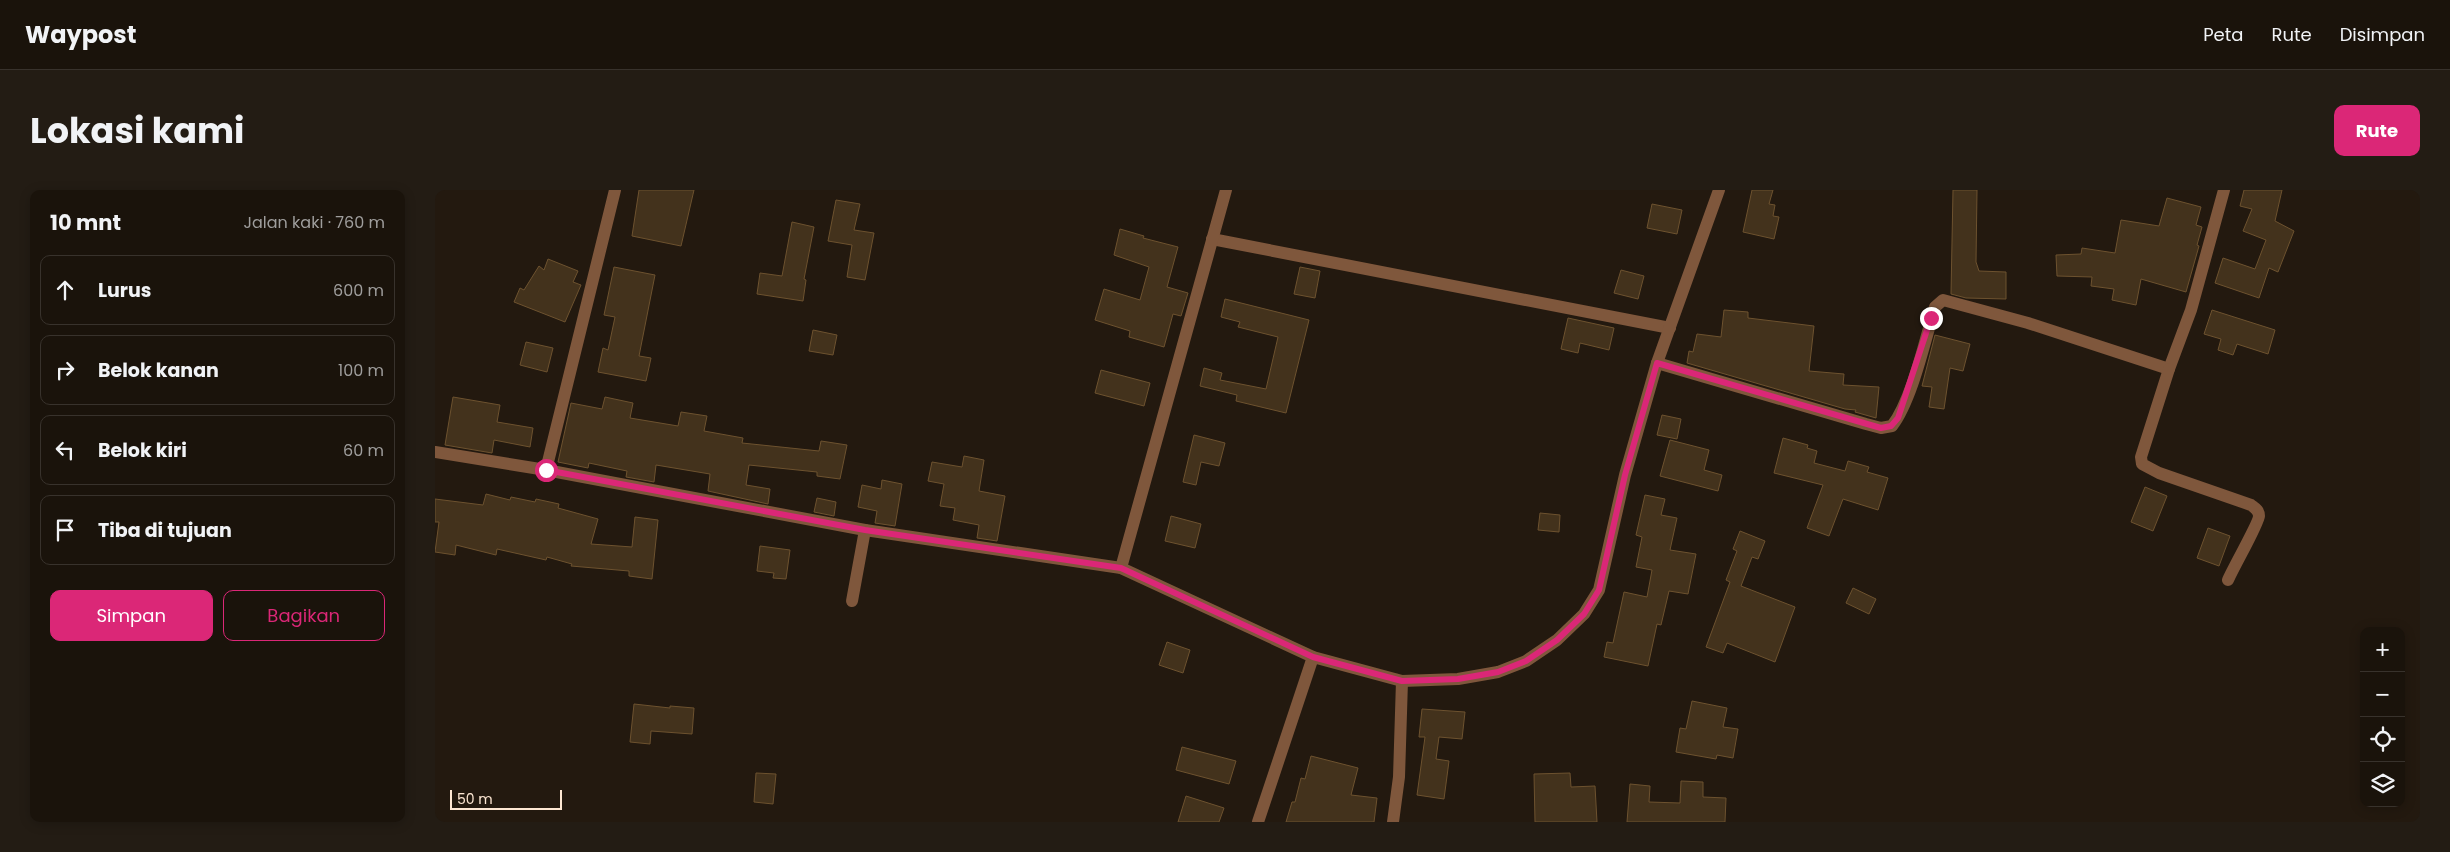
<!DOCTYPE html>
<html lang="id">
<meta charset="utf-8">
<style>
:root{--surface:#1a130b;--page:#231c14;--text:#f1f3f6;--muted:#9f9e9d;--line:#38322c;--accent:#db2777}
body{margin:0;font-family:Poppins,sans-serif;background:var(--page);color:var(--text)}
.controls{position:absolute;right:15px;bottom:15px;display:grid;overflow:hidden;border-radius:10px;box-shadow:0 2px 12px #0003}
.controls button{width:45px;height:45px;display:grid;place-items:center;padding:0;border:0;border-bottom:1px solid var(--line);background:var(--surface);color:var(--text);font:25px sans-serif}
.scale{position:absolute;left:15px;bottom:12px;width:112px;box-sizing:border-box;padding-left:5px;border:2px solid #fde7d3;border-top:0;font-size:14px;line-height:18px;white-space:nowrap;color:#fde7d3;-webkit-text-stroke:4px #23190f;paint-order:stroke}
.stop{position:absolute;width:15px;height:15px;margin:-11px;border:4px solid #db2777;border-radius:50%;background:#fff}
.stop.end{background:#db2777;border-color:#fff;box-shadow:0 1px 5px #0008}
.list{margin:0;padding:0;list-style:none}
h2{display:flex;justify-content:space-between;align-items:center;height:65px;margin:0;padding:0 20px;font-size:21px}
h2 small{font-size:16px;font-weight:400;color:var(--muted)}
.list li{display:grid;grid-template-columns:32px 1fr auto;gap:15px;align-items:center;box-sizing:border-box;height:70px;margin:0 10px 10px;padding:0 10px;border:1px solid var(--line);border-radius:10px}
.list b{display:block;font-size:19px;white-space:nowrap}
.list em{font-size:16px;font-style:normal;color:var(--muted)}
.actions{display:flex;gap:10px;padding:15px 20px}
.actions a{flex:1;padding:11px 0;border:1px solid var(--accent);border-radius:10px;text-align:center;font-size:18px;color:var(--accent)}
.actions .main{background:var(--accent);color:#fff}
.icon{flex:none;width:28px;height:28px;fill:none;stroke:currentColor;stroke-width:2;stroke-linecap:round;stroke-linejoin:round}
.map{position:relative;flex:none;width:1985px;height:632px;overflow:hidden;border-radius:10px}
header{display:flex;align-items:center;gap:30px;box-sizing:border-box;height:70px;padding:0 25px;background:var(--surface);border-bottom:1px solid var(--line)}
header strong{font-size:24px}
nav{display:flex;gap:28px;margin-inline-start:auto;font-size:18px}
.intro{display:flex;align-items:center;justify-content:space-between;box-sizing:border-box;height:120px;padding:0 30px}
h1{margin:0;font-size:35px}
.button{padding:12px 22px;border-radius:10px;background:var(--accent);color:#fff;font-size:18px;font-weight:700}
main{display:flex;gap:30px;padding:0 30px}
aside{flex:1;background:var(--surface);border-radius:10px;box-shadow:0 2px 12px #0003}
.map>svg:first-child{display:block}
</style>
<header>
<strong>Waypost</strong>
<nav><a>Peta</a><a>Rute</a><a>Disimpan</a></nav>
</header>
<div class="intro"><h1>Lokasi kami</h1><a class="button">Rute</a></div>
<main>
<aside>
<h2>10 mnt<small>Jalan kaki · 760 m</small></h2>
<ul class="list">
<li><svg class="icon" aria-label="ahead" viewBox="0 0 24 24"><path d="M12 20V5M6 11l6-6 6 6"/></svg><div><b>Lurus</b></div><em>600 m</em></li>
<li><svg class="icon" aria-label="right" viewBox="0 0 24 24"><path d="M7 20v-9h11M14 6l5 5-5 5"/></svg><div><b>Belok kanan</b></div><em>100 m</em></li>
<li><svg class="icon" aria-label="left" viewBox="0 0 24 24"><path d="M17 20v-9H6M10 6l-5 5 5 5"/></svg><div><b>Belok kiri</b></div><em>60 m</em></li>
<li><svg class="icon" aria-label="arrive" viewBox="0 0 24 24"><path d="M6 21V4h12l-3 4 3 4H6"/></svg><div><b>Tiba di tujuan</b></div></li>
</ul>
<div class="actions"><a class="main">Simpan</a><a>Bagikan</a></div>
</aside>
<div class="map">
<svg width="1985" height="632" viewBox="0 0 1985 632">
<rect width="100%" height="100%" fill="#23190f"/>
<g fill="#43321c" stroke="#6d522f">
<path d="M204,0H259L246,56L197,46Z"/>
<path d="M1317,0H1338L1334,14L1340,15L1338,26L1344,27L1339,49L1308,42Z"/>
<path d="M1518,0H1542L1541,72L1544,81L1571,82V109L1531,108L1516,104Z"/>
<path d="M1809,0H1847L1840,31L1859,41L1843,82L1834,78L1824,108L1780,93L1788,68L1820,79L1831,50L1808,41L1817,19L1805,16Z"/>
<path d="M1732,8L1766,17L1761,35L1767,37L1762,55L1764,56L1751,102L1706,89L1701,115L1677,110L1679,99L1656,96L1657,87L1622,86L1621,65L1646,64L1647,58L1680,63L1686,30L1724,36Z"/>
<path d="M401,10L425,14L419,40L439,43L430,90L412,87L417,55L393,51Z"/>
<path d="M1217,14L1247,20L1242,44L1212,38Z"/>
<path d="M357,32L379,37L369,89L371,90L368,111L322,104L325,83L347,86Z"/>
<path d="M685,39L709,46L708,48L743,57L732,97L753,103L746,126L738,124L729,157L694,147L695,141L660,130L669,99L705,110L714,77L679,65Z"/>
<path d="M113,69L143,81L138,92L146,95L130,132L79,112L85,98L89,100L104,76L109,80Z"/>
<path d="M179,77L220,85L204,166L216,168L211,191L163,182L168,158L173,160L180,127L169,125Z"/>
<path d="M865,77L885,81L880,108L859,104Z"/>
<path d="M1186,80L1209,86L1203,109L1179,103Z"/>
<path d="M790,109L874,130L851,223L801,211L802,205L765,196L769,178L787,183L785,190L831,199L843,147L803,137L805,132L786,127Z"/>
<path d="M1289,120L1313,122V128L1379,136L1374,181L1409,184L1408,195L1444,197L1441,228L1420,222L1421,220L1410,219L1252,173L1254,161L1258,162L1262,144L1286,147Z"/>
<path d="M1777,120L1840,140L1833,164L1802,154L1798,165L1783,160L1786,149L1769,144Z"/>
<path d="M1133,128L1179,138L1174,160L1145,153L1143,163L1126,159Z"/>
<path d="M378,140L402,145L398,165L374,161Z"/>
<path d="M1500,145L1535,154L1528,181L1515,178L1509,219L1494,217L1497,197L1487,196Z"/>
<path d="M91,152L118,158L112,182L85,175Z"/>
<path d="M666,180L715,193L709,216L660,203Z"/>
<path d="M18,207L65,215L62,232L98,238L95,257L59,250L57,263L10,255Z"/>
<path d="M170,207L198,213L195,228L243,236L246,222L272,226L269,241L308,248L307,253L384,261L386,251L412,255L405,289L382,286V282L314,275L311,295L335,299L333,314L273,301L275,284L221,275L219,292L191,287L192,281L154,273L153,278L123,272L136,213L167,219Z"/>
<path d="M1227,225L1246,229L1242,249L1222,245Z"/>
<path d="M759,245L790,253L784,276L766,272L761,295L748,292Z"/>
<path d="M1348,248L1373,255L1372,258L1382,261L1379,273L1410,281L1413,271L1434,277L1432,282L1453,288L1443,320L1408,309L1394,346L1372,338L1388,295L1339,283Z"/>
<path d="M1235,250L1274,260L1269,280L1287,285L1283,301L1225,286Z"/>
<path d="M529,266L549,270L544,301L570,306L562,351L542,348L544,335L518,330L520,318L505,316L509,294L493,291L497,272L527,277Z"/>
<path d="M447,290L467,294L460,336L440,333L442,321L423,317L427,295L446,299Z"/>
<path d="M1710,297L1732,306L1718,341L1696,332Z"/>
<path d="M51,304L75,310L76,307L100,312L101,309L124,314L123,318L163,329L156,354L197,357L200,327L223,330L217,389L194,386V381L136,376L137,374L112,367L111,370L62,359L61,365L21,355L20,365L0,362L4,332H0V309L48,315Z"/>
<path d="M1210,305L1230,309L1226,325L1242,328L1235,360L1261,364L1253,404L1234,401L1226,435L1222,434L1213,476L1169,467L1172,452L1178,453L1189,402L1212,407L1217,380L1201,377L1207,347L1201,345Z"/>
<path d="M382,308L401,312L399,326L379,322Z"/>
<path d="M1105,323L1125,325L1124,342L1103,340Z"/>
<path d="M736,326L766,334L760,358L730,351Z"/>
<path d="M1773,338L1795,346L1784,376L1762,368Z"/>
<path d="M1305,341L1330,351L1323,369L1317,367L1306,396L1360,417L1340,472L1292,453L1288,463L1271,457L1295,392L1291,390L1302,361L1298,359Z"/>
<path d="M325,356L355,360L351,389L338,388L339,383L322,381Z"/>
<path d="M1418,398L1441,409L1434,424L1411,413Z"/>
<path d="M732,452L755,460L748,483L724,475Z"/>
<path d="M1257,511L1292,518L1288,537L1303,539L1298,568L1282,565L1281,569L1241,562L1245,538L1251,539Z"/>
<path d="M199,514L235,518V516L259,518L257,544L216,541L215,554L195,552Z"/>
<path d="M987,519L1030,522L1027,549L1004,547L1001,569L1014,571L1009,609L982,605L990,547H984Z"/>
<path d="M747,557L801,571L794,594L741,580Z"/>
<path d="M876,566L923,578L916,605L942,608L939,632H851L857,612H860L866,588L870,589Z"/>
<path d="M321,583L341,584L338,614L319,612Z"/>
<path d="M1135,583L1136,597L1160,596L1162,632H1100L1099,584Z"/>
<path d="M1246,591L1268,592V607L1291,608L1290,632H1192L1195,594L1215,596L1214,612L1245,613Z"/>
<path d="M751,606L789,618L784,632H743Z"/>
</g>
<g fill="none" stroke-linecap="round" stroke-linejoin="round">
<g stroke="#7f573c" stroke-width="12">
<path d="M777,49L1235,138"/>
<path d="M1222,173L1431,234L1446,238L1457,236C1477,210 1490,150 1500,117L1508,110L1593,133L1734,179L1756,120L1789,0"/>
<path d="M1734,179L1706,267L1707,274L1724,283L1816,315C1820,318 1824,320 1824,326C1824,333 1798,378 1793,390"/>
<path d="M0,262L111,280L430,340L686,378L878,467L967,491L1023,489L1063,482L1091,471L1122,450L1149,424L1164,400L1190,285L1222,173L1284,0"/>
<path d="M111,280L180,0"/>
<path d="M686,378L791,0"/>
<path d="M417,411L430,340"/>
<path d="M823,632L878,467"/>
<path d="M958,632L964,587L967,491"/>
</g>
</g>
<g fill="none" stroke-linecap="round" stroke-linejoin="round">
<path stroke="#db2777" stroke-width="6" d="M111,280L430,340L686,378L878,467L967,491L1023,489L1063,482L1091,471L1122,450L1149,424L1164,400L1190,285L1222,173L1446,238L1456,236L1463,228L1496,128"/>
</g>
</svg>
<div class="controls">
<button>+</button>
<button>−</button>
<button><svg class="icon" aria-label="locate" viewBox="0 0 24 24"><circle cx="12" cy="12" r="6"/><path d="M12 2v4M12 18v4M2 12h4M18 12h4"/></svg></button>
<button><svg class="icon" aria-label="layers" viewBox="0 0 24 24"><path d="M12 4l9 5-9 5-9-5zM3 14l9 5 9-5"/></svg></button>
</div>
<div class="scale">50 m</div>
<div class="stop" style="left:111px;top:280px"></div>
<div class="stop end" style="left:1496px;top:128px"></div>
</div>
</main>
